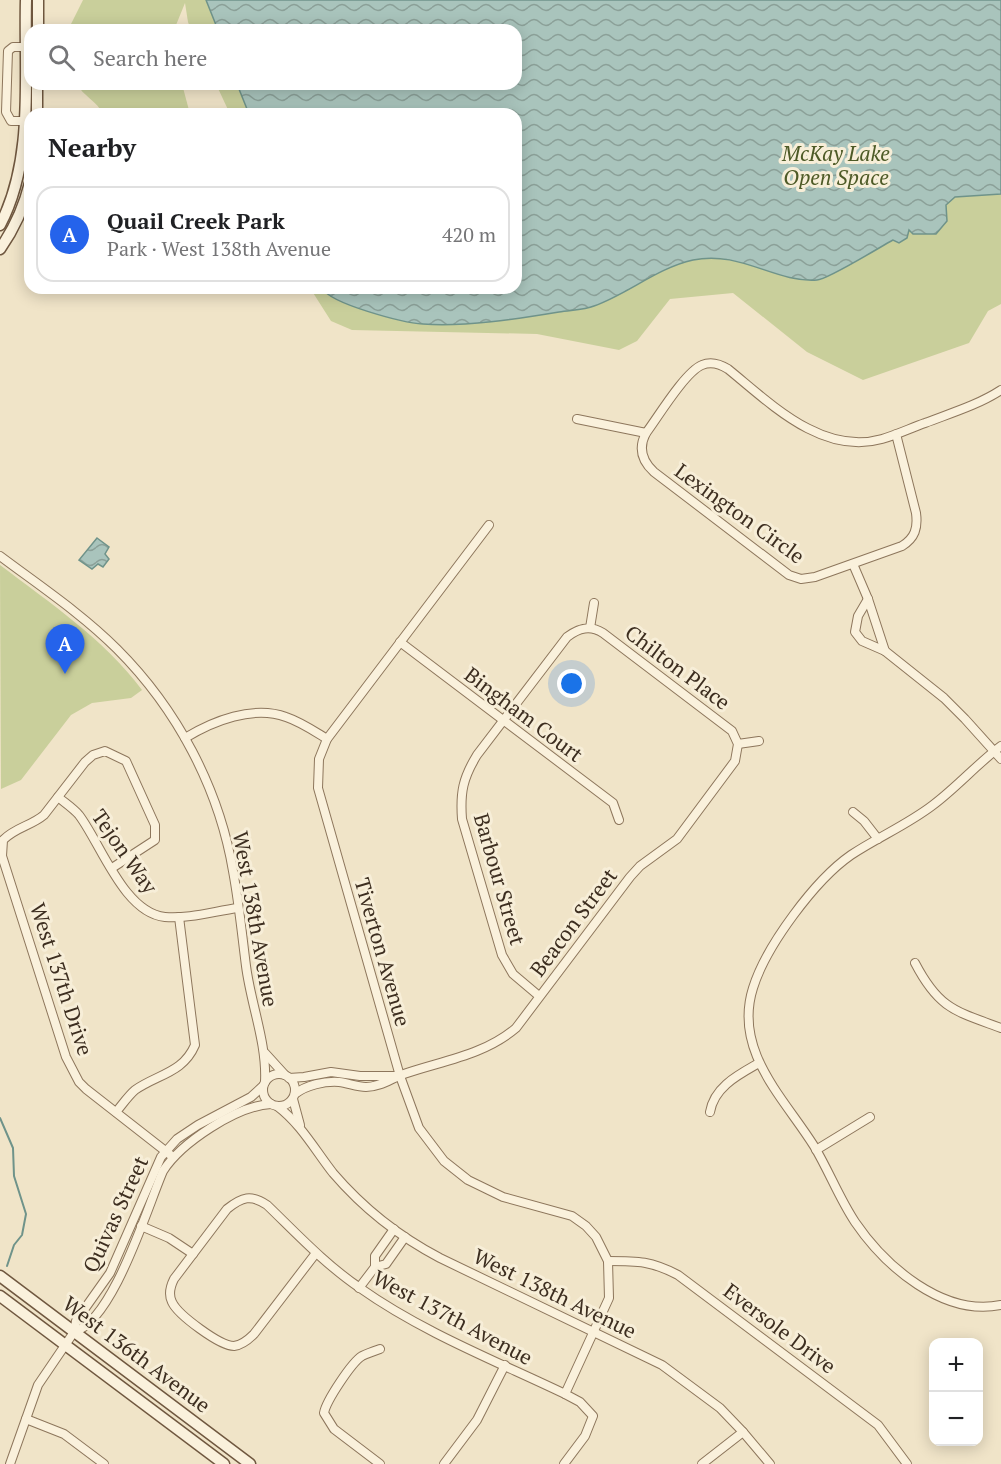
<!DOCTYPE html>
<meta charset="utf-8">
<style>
:root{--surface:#fff;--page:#f2f2f2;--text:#202124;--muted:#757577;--line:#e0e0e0;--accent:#2563eb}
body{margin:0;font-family:"PT Serif",serif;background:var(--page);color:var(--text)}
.controls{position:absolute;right:18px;bottom:18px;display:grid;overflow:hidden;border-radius:12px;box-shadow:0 3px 15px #0003}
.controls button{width:54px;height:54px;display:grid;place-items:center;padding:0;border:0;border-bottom:2px solid var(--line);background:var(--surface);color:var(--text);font:30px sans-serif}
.you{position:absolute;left:572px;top:684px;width:21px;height:21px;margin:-15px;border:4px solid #fff;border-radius:50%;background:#1a73e8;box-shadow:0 0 0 9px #1a73e833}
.badge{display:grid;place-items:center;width:39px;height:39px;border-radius:50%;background:var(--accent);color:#fff;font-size:20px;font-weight:700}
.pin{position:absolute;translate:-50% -50px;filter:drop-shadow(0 2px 3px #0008)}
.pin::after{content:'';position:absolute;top:32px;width:21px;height:18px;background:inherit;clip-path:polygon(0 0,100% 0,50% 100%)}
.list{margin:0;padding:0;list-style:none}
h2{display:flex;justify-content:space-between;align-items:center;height:78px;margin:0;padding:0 24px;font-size:26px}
h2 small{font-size:20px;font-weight:400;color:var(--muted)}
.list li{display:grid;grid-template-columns:39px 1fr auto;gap:18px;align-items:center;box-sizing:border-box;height:96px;margin:0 12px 12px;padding:0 12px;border:2px solid var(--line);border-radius:18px}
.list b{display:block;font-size:22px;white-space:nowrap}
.list p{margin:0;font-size:20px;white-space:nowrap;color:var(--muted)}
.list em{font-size:20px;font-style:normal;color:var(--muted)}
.icon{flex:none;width:33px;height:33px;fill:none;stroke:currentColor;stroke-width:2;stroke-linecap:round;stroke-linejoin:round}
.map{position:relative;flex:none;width:1001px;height:1464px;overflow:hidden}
.search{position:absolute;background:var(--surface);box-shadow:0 3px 15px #0003;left:24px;top:24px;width:498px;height:66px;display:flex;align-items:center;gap:15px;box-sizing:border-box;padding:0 21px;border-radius:18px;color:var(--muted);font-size:22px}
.panel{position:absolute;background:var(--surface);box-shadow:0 3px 15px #0003;left:24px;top:108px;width:498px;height:186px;border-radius:18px}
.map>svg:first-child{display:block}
</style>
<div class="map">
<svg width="1001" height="1464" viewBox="0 0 1001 1464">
<defs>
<pattern id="water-waves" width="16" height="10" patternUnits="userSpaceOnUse" patternTransform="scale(1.5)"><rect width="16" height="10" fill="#a9c4bc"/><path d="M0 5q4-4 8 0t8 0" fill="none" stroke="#8ba098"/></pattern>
</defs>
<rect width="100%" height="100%" fill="#f0e4c8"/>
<g fill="#c9cf9b">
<path d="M83,0H1001V304L988,311L969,343L863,380L807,352L733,293L670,299L637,341L619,350L537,334L352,330L331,321L310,288H516V114H230L216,84H516V30H191L188,22L185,3L174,30H68Z"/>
<path d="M77,84H182L190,114H103C97,101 83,96 77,84Z"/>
<path d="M0,565C50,603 104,639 142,690L131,698L92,703L71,715L21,780L1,789Z"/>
</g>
<g fill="url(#water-waves)" stroke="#6f938a" stroke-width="1.5">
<path d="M206,0H1001V194L955,197L946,205L947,221L936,234H913L909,230L907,238L899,243L893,240C880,247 827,280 817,280C775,283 740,250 693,260C657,268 628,294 594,306C584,310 570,310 559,312C517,319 465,327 423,324C404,323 330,304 322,288H516V114H249L237,84H516V30H218Z"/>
<path d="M97,538L109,547L105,554L109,559L103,567L98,564L92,569L79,560Z"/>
</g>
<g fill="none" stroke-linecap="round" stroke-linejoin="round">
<path stroke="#6f938a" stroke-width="2" d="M0,1118L13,1148L14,1176L26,1214L22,1235L14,1245L7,1266"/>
<defs>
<g id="street">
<path d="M24,121H11L6,112L8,51L13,47H25"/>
<path d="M577,419L646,433"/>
<path d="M896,434L916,513C918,528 915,538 902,546L815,577L801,579L789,575L654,472C642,461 638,448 646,433C658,417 685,372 702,365C711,361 720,364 728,369C770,403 822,456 882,439C896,435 911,428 925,423C951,413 978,405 1001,390"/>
<path d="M489,525L327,739L319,759L318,788L400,1076L419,1128L444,1161L468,1180L503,1197L572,1216L586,1226L596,1237L608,1261L609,1298L565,1394L580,1402L593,1416L585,1436L564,1464"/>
<path d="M0,556C40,586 82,614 117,649C177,709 219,788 233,871C239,903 242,935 246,966C251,1005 267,1043 265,1082"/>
<path d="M853,564L868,599L885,651L944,698L965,719L1001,759"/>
<path d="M868,599L858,616L855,632L862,641L885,651"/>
<path d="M590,628L594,603"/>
<path d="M400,642L613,803L619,820"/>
<path d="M185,738C213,721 253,705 286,717C301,722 314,731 327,739"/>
<path d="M738,744L759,741"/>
<path d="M1001,746C977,764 957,787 933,805C907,825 878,837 851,855C815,880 766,946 753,988C733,1051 784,1098 814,1146C829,1171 839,1198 855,1222C885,1266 943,1317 1001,1305"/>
<path d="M58,797C65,803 73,808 79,815C101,844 124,913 165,917C189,919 215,911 238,908"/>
<path d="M853,812L864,821L878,839"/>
<path d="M112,868L155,840V825L126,761L105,751L93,755L85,762L44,815C31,826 16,827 3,840L2,856L66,1057L79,1082L86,1089L173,1157"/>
<path d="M915,963C939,1009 955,1011 1001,1028"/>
<path d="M265,1053L285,1075"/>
<circle cx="279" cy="1090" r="16"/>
<path d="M289,1078L304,1077L331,1072L360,1076H395"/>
<path d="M295,1094C306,1085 325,1081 339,1082C348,1083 357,1087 366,1087C379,1087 389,1080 401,1075C440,1061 483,1056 516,1028L630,877L640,866L677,839L735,761L738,744L732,731L603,633C590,625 579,628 567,637L477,755C463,778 460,792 462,819L502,955L513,974L539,996"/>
<path d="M293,1099L300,1125"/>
<path d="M277,1106C301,1124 315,1150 333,1173C363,1208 400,1237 440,1258L662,1365L720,1408L743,1432L770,1464"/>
<path d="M116,1112C122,1105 128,1096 135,1090C158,1074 183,1073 195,1045L179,917"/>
<path d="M710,1112C714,1087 738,1075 759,1063"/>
<path d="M816,1150L870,1117"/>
<path d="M141,1226L169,1238L193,1254"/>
<path d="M316,1253L254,1334C248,1340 242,1345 234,1346C220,1346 178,1315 172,1302C168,1294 170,1287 174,1279L227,1209C242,1197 251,1194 267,1205C297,1234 326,1265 360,1288C422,1332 496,1361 565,1394"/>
<path d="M608,1261C639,1261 651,1261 678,1275L878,1425L907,1464"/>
<path d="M375,1267L386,1264L405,1237"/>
<path d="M359,1288L375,1267V1256L394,1229"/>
<path d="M74,1332C113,1321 147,1208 163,1171C181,1143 236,1106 271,1104"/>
<path d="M26,1419L64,1434L104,1464"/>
<path d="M10,1464L38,1385L74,1332L76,1321L110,1273L161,1157L177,1139L198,1125L251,1097L263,1086"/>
<path d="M380,1464L334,1429L324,1413C326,1401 352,1362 362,1356C368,1353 374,1351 380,1349"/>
<path d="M444,1464L477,1420L505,1365"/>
<path d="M702,1464L743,1432"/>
</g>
<g id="secondary">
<path d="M38,30V0"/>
<path d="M37,114V84"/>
<path d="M0,225C35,159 24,73 26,0"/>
<path d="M0,249C14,229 24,207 30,183"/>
<path d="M0,1276L250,1464"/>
<path d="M0,1296L224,1464"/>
</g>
</defs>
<use href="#street" stroke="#8d765c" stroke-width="10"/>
<use href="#secondary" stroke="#6f573f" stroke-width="13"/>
<use href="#street" stroke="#faf1dc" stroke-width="8"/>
<use href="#secondary" stroke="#faf1dc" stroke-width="10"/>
</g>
<g text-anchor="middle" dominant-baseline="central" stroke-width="6" stroke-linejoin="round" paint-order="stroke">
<g font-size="21" font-style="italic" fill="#4d5a26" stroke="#f7eed8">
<text x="836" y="153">McKay Lake<tspan x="836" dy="24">Open Space</tspan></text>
</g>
<g font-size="21" fill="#3d2e20" stroke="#f7eed8">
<text transform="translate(740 513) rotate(36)">Lexington Circle</text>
<text transform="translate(678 667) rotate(37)">Chilton Place</text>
<text transform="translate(524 714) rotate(37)">Bingham Court</text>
<text transform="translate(125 851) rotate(55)">Tejon Way</text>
<text transform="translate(500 879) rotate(74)">Barbour Street</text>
<text transform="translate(256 919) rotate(80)">West 138th Avenue</text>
<text transform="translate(573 922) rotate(-53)">Beacon Street</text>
<text transform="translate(383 952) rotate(74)">Tiverton Avenue</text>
<text transform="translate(62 979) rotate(72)">West 137th Drive</text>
<text transform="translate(115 1214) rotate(-65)">Quivas Street</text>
<text transform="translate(555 1293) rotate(26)">West 138th Avenue</text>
<text transform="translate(453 1317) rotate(28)">West 137th Avenue</text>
<text transform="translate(780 1328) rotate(37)">Eversole Drive</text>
<text transform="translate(137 1354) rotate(37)">West 136th Avenue</text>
</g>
</g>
</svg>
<div class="controls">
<button>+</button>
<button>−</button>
</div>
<div class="you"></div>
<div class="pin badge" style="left:65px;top:674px">A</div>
<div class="search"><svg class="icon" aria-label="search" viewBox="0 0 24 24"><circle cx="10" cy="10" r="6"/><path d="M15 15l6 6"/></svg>Search here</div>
<section class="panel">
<h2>Nearby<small></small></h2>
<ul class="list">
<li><span class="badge">A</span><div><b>Quail Creek Park</b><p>Park · West 138th Avenue</p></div><em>420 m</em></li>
</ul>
</section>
</div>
